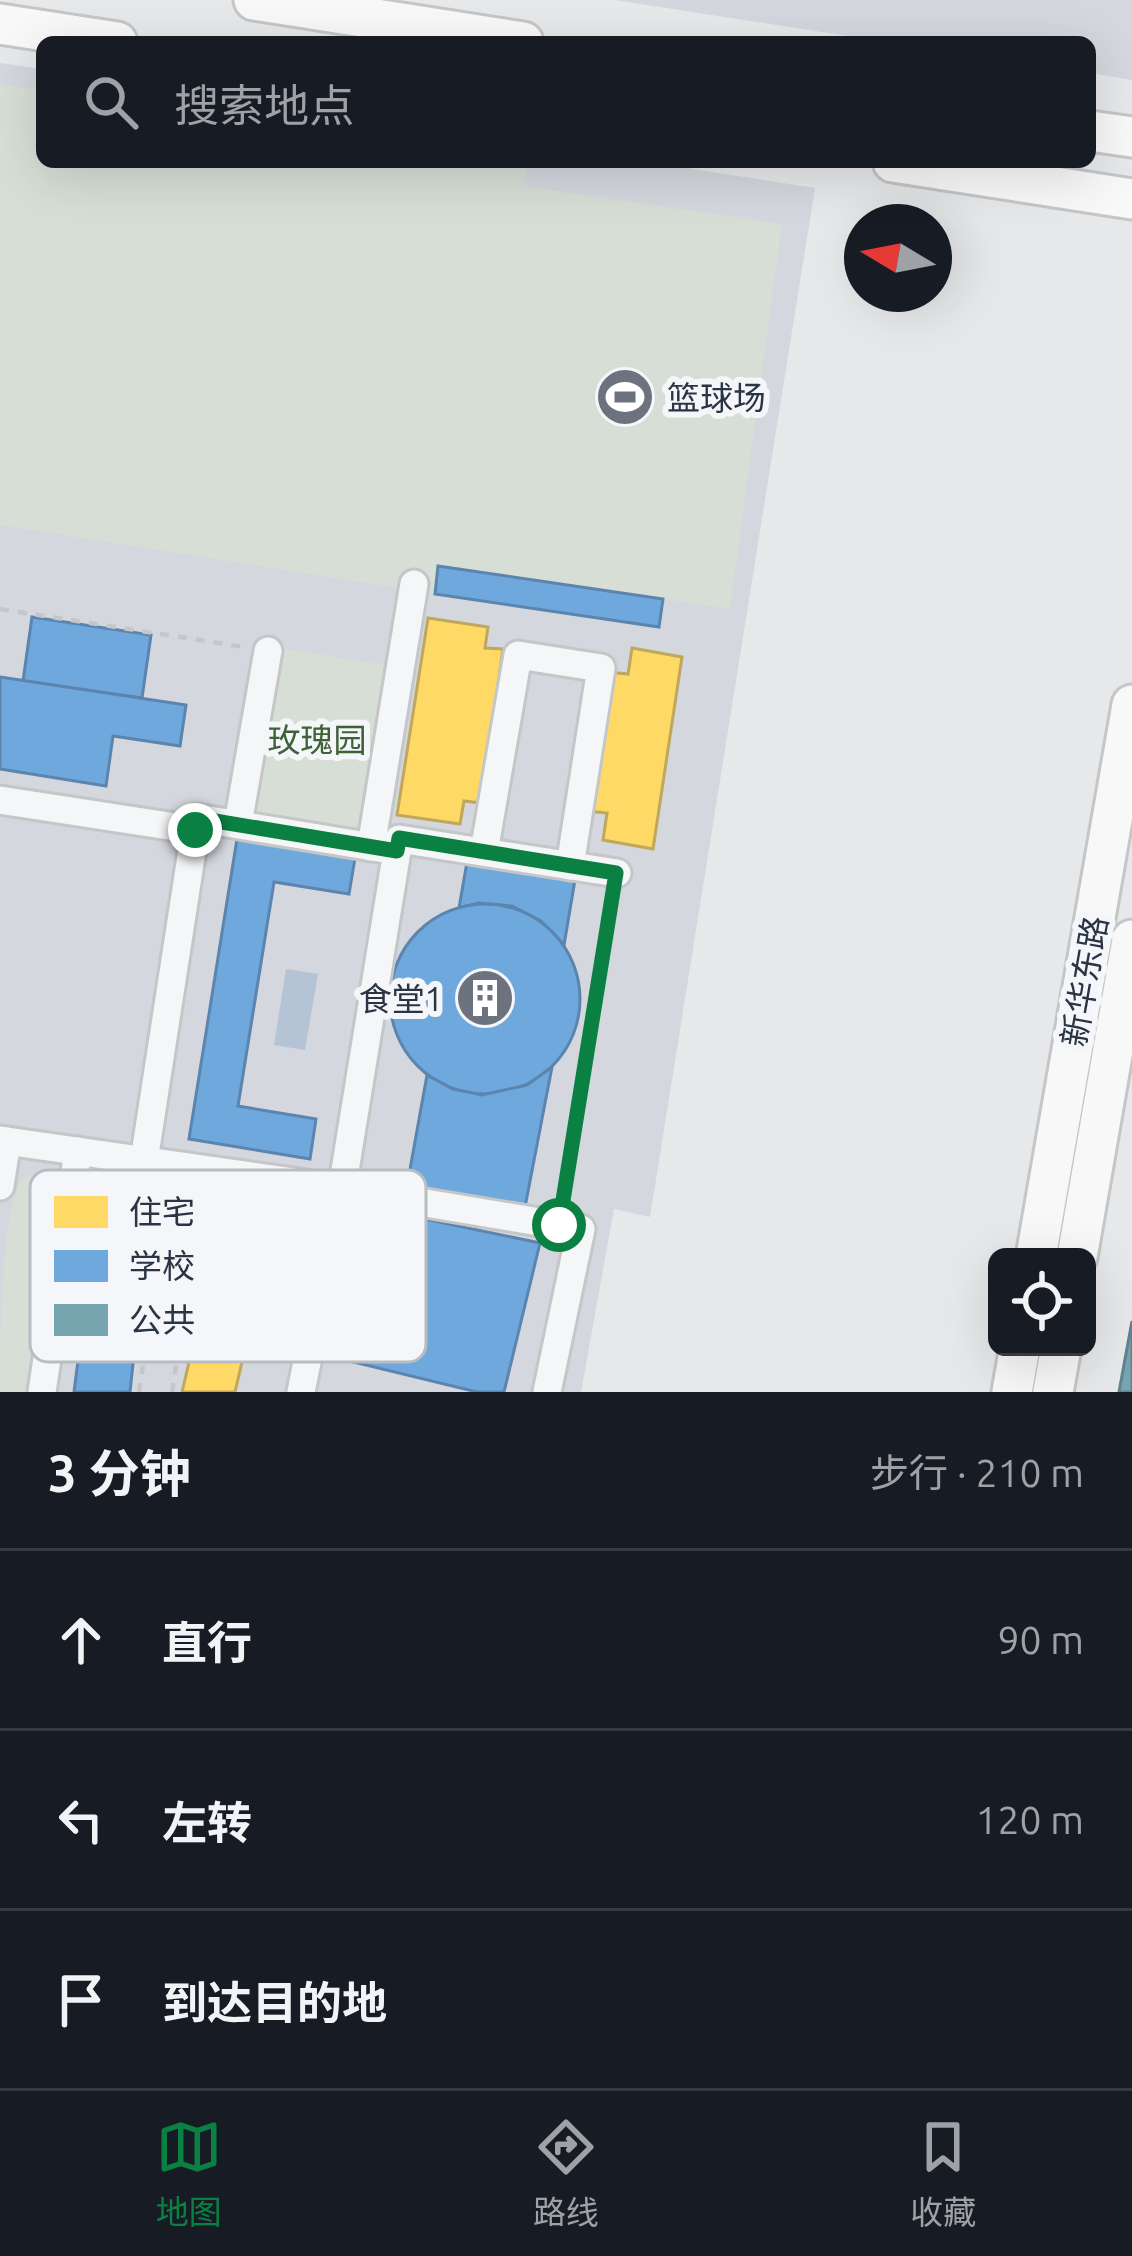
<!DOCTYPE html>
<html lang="zh">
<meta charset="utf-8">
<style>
:root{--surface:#171b24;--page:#242831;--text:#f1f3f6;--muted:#9ea1a6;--line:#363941;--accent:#0b8043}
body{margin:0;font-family:Ubuntu,"Noto Sans SC",sans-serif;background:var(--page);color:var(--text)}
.controls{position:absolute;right:36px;bottom:36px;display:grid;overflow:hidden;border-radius:18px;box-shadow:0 12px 48px #0002}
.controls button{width:108px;height:108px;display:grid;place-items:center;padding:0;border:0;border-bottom:3px solid var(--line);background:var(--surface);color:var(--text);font:60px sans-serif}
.compass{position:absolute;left:844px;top:204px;width:108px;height:108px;border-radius:50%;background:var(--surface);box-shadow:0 12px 48px #0002;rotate:280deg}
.stop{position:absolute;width:36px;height:36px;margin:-27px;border:9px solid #0b8043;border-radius:50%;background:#fff}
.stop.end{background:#0b8043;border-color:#fff;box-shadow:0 3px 12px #0008}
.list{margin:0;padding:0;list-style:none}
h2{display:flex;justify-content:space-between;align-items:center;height:156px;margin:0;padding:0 48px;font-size:51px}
h2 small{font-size:39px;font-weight:400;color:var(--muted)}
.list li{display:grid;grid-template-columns:78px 1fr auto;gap:36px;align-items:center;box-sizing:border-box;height:180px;padding:0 48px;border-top:3px solid var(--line)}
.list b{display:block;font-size:45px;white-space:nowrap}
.list em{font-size:39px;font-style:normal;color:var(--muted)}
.icon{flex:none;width:66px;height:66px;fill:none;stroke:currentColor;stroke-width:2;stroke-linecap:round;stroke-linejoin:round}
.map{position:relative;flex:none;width:1132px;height:1392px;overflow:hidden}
.search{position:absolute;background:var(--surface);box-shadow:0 12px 48px #0002;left:36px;right:36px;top:36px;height:132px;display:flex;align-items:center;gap:30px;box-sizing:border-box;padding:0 42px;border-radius:18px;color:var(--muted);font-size:45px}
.sheet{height:696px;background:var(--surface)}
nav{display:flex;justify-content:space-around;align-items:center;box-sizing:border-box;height:168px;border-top:3px solid var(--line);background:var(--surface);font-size:33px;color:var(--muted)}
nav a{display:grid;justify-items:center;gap:6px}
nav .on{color:var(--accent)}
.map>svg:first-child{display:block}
</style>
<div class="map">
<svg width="1132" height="1392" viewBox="0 0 1132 1392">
<rect width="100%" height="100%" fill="#e6e8ea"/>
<g fill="#d4d7dd">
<path d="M614,0H1132V80L1090,73V42H887Z"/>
<path d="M0,63L42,69V162H648L815,188L650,1217L614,1209L581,1392H0Z"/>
</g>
<g fill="#d6ded6">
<path d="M0,84L42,90V162H508L526,165L524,186L782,224L730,609L439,567L435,594L0,525Z"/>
<path d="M277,647L384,665L357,831L250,814Z"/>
<path d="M36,1175L53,1187L54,1201L26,1392H0C0,1348 0,1209 23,1178Z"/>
</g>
<path fill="#b4c4d5" d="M286,969L318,974L305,1050L274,1045Z"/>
<g fill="#ffd966" stroke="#bfa85c" stroke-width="3">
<path d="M428,618L488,627L485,648L503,649L481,803L464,801L460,824L397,815Z"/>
<path d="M632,648L682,657L653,849L603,840L607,813L587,811L608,672L628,674Z"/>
<path d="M219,1235L269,1247L235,1392H182Z"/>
</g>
<g fill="#6fa8dc" stroke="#5b85af" stroke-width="3">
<path d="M438,566L663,599L659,627L435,594Z"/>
<path d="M32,617L151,635L142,698L23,681Z"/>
<path d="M0,677L186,705L180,746L113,736L106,786L0,769Z"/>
<path d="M237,839L355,858L349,894L274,882L238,1106L316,1119L310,1159L189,1139Z"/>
<path d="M467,862L575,880L564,945L541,921L512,906L479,903L459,908Z"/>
<circle cx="485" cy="999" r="95"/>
<path d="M552,1067L525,1207L407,1186L427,1075L453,1089L482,1095L527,1085Z"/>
<path d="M100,1189L151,1194L130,1392H74Z"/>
<path d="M381,1210L540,1243L504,1392H477L345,1360Z"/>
</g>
<path fill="#76a5af" stroke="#60838f" stroke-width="3" d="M1132,1321V1392H1119Z"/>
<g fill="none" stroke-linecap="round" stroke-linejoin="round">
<defs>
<g id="street">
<path d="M0,800L195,830"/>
<path d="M238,824L268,651"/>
<path d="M371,847L414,584"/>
<path d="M397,851L399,839L617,873"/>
<path d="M484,852L518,655L601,668L570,866"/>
<path d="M0,1140L342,1189L397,851L197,818L144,1161"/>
<path d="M0,1186L7,1141"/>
<path d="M42,1392L78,1151"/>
<path d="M301,1392L342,1189L581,1229L547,1392"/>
</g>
<g id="secondary">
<path d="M254,0L523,42"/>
<path d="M0,24L117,42"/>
<path d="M1090,131L1132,137"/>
<path d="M893,162L1132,199"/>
<path d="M1036,1257L1132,705"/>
<path d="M1077,1257L1132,940"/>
<path d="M1012,1392L1020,1347"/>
<path d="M1053,1392L1061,1347"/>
</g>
</defs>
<use href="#street" stroke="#c4c6c8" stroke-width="33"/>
<use href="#secondary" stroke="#c4c6c8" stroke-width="45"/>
<g stroke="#c5c6ca" stroke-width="4.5" stroke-dasharray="9 9" stroke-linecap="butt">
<path d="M0,609L244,647"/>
<path d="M563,1199L613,897"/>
<path d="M139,1392L169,1190"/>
<path d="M172,1392L202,1196"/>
</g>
<use href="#street" stroke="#f5f6f7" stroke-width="27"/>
<use href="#secondary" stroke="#f8f8f8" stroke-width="39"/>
</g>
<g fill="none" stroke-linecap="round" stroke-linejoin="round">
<path stroke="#0b8043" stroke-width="15" d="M195,830L197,818L397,851L399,838L616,873L559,1225"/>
</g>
<defs>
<symbol id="stadium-disc" viewBox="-11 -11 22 22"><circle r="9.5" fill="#6c737f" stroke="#f4f6f9"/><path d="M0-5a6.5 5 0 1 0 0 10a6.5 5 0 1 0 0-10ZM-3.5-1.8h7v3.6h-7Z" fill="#fff"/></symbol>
<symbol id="building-disc" viewBox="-11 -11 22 22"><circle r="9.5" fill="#6c737f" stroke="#f4f6f9"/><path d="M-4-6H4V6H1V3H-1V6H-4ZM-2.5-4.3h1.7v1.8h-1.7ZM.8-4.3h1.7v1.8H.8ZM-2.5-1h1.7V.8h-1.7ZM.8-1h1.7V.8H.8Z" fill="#fff"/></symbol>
</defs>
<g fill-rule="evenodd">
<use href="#stadium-disc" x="592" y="364" width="66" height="66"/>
<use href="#building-disc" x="452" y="965" width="66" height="66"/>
</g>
<g text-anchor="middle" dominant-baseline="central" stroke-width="12" stroke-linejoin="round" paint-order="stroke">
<g font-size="33" fill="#2b3445" stroke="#f4f6f9" text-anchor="start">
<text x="667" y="397">篮球场</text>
<text x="443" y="998" text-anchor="end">食堂1</text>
</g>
<g font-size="33" fill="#3f6138" stroke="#f4f6f9">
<text x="317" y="739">玫瑰园</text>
</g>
<g font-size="33" fill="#2b3445" stroke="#f4f6f9">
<text transform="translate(1084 981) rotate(-80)">新华东路</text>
</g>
</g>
<rect x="30" y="1170" width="396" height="192" rx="18" fill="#f4f6f9" stroke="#b8bcc3" stroke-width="3"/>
<rect x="54" y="1196" width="54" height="32" fill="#ffd966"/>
<rect x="54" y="1250" width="54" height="32" fill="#6fa8dc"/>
<rect x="54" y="1304" width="54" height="32" fill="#76a5af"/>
<g font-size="33" fill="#2b3445">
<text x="129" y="1224">住宅</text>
<text x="129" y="1278">学校</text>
<text x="129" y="1332">公共</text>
</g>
</svg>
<div class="controls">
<button><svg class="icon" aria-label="locate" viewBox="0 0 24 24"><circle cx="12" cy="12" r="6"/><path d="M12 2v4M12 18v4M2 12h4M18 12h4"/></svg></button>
</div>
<svg class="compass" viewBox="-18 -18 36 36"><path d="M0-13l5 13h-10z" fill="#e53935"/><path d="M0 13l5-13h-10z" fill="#9ea1a6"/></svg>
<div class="stop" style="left:559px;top:1225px"></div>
<div class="stop end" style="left:195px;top:830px"></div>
<div class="search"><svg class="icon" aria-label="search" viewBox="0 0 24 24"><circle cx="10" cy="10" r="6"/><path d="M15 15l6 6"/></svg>搜索地点</div>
</div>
<section class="sheet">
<h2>3 分钟<small>步行 · 210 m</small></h2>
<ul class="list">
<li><svg class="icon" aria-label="ahead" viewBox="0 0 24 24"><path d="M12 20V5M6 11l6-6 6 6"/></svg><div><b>直行</b></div><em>90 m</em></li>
<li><svg class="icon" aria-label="left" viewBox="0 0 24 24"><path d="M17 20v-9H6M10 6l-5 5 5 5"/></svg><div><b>左转</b></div><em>120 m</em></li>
<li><svg class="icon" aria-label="arrive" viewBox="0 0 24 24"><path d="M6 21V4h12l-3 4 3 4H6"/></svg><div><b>到达目的地</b></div></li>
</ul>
</section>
<nav>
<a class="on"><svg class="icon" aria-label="map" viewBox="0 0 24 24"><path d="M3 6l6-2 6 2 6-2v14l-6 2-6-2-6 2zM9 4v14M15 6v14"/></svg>地图</a>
<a><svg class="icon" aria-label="directions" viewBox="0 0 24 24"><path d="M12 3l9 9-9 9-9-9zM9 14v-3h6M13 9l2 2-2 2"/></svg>路线</a>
<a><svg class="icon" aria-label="saved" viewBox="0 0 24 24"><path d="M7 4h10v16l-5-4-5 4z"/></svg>收藏</a>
</nav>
